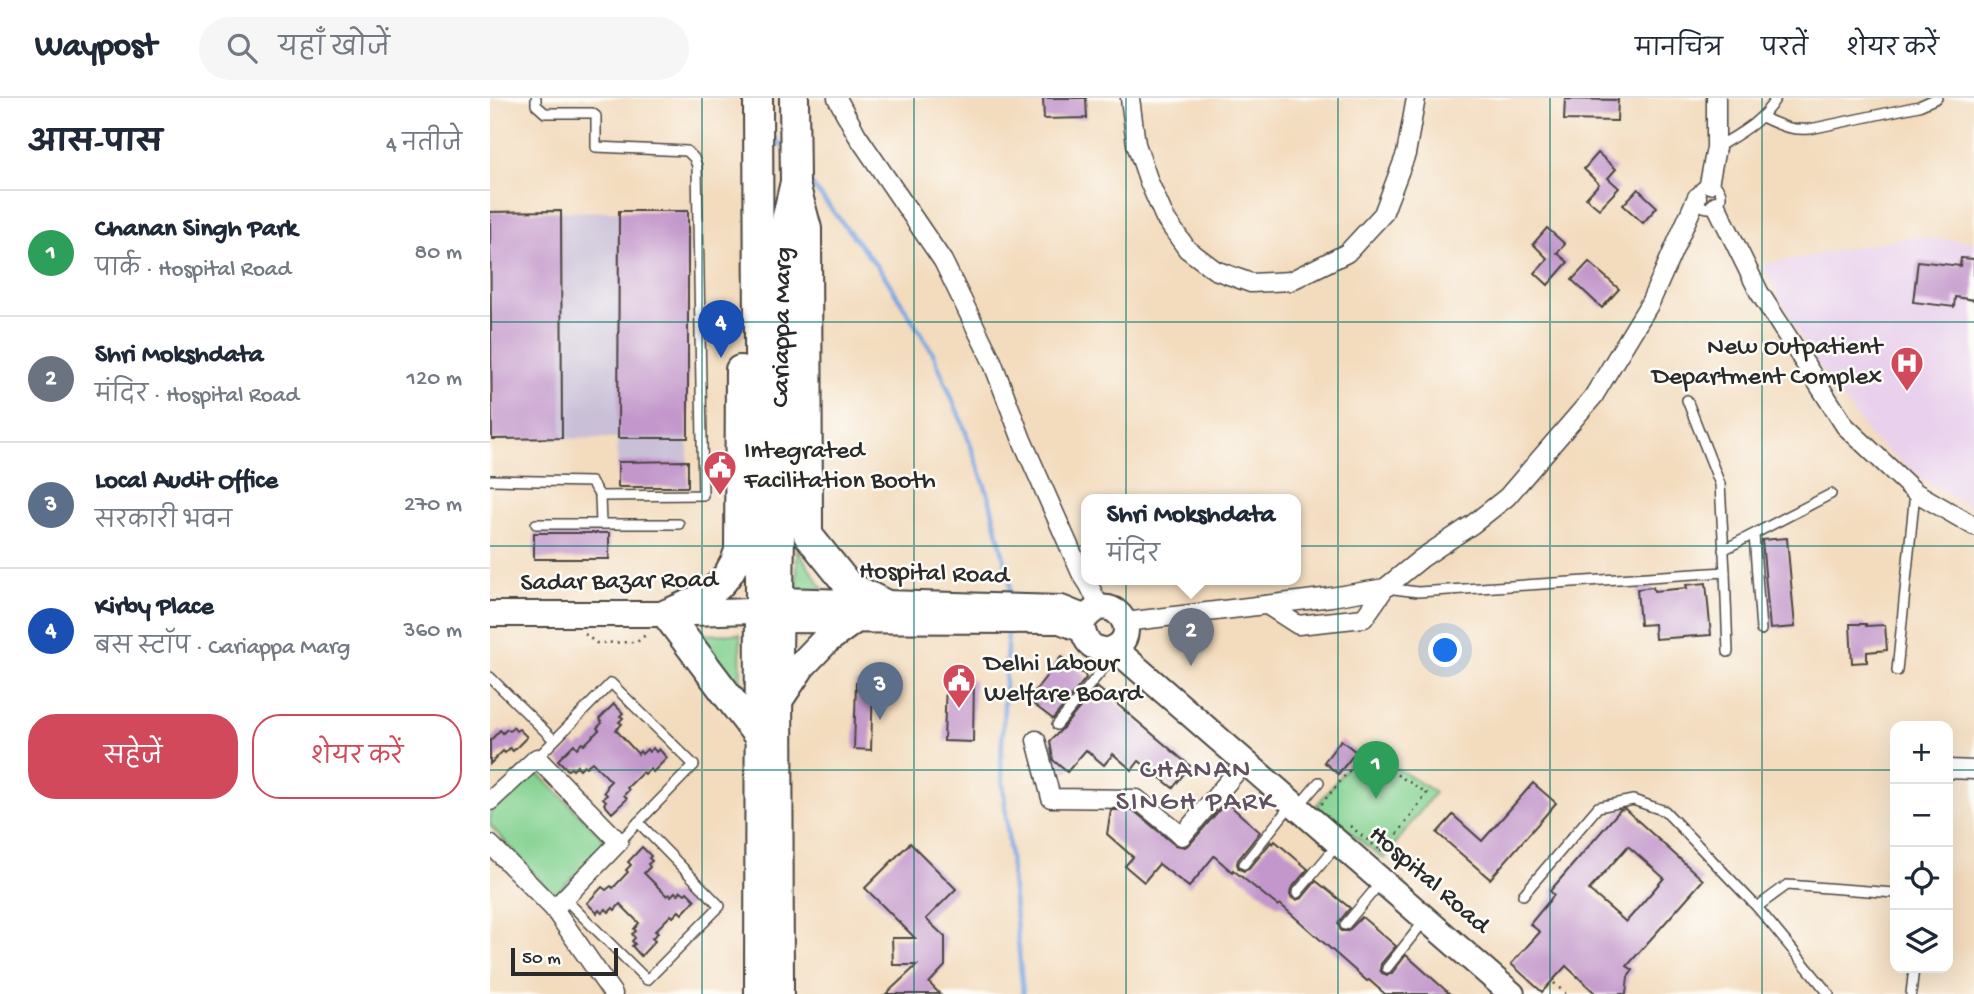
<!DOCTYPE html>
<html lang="hi">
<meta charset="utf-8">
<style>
:root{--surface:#fff;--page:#f6f6f7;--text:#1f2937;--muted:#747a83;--line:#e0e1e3;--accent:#d1495b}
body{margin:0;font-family:"Gochi Hand","Playpen Sans Deva",sans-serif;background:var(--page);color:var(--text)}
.controls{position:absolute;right:21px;bottom:21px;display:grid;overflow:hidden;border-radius:14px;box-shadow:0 7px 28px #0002}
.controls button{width:63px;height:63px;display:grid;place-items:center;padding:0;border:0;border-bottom:2px solid var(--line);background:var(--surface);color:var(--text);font:35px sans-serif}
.scale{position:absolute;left:21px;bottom:18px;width:107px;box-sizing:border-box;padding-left:7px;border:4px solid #2b2b2b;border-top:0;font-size:19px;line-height:24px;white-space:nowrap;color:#2b2b2b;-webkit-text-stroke:5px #fdfcf7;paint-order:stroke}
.you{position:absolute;left:956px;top:553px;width:24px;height:24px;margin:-18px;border:5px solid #fff;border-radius:50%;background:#1a73e8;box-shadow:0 0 0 10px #1a73e833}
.badge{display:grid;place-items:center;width:46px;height:46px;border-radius:50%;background:var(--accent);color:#fff;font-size:23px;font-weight:700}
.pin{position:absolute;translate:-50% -58px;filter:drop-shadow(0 2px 4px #0008)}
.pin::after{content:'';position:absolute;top:37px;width:24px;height:21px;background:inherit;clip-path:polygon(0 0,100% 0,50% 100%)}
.popup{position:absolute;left:591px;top:396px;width:220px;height:91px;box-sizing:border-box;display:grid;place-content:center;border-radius:14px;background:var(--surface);filter:drop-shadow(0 2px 5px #0005);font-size:23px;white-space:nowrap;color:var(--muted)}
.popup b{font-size:26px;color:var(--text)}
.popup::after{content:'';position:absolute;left:50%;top:100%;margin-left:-14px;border:14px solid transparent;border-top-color:var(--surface)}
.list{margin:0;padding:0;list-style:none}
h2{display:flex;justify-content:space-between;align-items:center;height:91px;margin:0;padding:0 28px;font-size:30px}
h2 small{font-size:23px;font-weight:400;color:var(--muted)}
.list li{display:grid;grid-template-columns:46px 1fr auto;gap:21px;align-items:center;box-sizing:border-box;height:126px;padding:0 28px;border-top:2px solid var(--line)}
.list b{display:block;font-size:26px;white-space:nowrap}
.list p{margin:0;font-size:23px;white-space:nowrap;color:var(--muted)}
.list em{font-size:23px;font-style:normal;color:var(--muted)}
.actions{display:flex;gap:14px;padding:21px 28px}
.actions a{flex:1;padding:16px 0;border:2px solid var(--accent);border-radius:28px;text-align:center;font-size:24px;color:var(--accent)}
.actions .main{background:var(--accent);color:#fff}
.icon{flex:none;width:38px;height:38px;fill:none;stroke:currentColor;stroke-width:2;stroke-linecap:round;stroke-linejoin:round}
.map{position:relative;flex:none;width:1484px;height:896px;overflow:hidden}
header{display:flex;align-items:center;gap:42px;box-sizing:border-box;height:98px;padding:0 35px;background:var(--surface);border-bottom:2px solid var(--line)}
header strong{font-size:33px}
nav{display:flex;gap:38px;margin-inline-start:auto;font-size:24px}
.search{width:490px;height:63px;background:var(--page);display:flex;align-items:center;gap:18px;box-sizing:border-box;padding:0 24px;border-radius:38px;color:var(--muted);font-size:26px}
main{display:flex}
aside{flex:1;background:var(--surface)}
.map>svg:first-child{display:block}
</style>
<header>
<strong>Waypost</strong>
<div class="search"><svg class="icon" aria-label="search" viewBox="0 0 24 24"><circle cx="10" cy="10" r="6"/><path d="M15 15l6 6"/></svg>यहाँ खोजें</div>
<nav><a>मानचित्र</a><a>परतें</a><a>शेयर करें</a></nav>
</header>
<main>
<aside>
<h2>आस-पास<small>4 नतीजे</small></h2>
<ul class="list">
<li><span class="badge" style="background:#2e9e5b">1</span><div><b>Chanan Singh Park</b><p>पार्क · Hospital Road</p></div><em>80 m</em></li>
<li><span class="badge" style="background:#6b7280">2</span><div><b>Shri Mokshdata</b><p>मंदिर · Hospital Road</p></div><em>120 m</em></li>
<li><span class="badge" style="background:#5c6f8a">3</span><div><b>Local Audit Office</b><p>सरकारी भवन</p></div><em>270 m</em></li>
<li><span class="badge" style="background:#1a4fb4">4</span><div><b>Kirby Place</b><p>बस स्टॉप · Cariappa Marg</p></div><em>360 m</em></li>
</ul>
<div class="actions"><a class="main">सहेजें</a><a>शेयर करें</a></div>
</aside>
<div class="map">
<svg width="1484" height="896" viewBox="0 0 1484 896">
<rect width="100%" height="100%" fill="#fdfcf7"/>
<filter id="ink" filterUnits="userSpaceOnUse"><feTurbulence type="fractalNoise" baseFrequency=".0143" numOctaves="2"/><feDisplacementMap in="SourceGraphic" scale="14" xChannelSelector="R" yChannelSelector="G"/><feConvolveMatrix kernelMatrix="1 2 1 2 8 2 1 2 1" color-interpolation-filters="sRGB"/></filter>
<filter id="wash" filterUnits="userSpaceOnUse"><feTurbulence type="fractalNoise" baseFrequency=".00686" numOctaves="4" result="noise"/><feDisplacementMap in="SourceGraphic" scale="28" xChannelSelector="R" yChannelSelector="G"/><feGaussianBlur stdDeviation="1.57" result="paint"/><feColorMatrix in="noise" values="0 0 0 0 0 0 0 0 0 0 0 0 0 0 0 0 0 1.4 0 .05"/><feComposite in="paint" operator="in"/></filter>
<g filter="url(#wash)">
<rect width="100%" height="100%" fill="#f3dbbd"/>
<path fill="#e9d1ed" d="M1423,138L1484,144V412L1437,384L1382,341L1316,250L1272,167Z"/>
<path fill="#c9bfd7" d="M198,113V389H128L127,340L2,342L0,114Z"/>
<g fill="#84d291" stroke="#587e5e" stroke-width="2">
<path d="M307,451L333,491L307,492Z"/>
<path d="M250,536L251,597L200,537Z"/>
<path d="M873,649L945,694L894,761L826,708Z"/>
<path d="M41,676L51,678L113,740V750L64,798L0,727V714Z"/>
</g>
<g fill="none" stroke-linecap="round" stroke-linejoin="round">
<g stroke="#77a6e0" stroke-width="4.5">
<path d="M280,34L292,49"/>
<path d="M315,78L394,177L443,255L474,329L499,399L520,485L519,501"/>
<path d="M518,531L511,664L533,896"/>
</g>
</g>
<g id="blocks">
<g fill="#c397cb" fill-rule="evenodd">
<path d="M553,0H596L597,20L554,21Z"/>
<path d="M1075,1L1128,2L1127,23L1074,22Z"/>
<path d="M1108,55L1126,71L1118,80L1129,90L1109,111L1096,100L1109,86L1094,71Z"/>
<path d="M1148,91L1167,109L1153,125L1133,107Z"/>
<path d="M71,113L72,340L2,341L0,114Z"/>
<path d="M129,113H198V340H128Z"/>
<path d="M1057,130L1075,146L1067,155L1078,164L1058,187L1045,175L1058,161L1043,146Z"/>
<path d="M1471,160L1484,161V202L1465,199L1464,209L1423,204L1428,163L1470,168Z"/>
<path d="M1099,164L1129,191L1112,210L1082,182Z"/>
<path d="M198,363V389H128V364Z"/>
<rect x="44" y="435" width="75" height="26"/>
<path d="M1297,440L1305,529L1280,531L1272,442Z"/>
<path d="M1216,485L1221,537L1165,541L1164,526L1150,527L1147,491L1163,489L1164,493L1197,490L1196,487Z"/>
<path d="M1360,526H1376V528L1395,527L1397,552L1377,554V564L1362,565Z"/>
<path d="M571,559L595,577L596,580L563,621L538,602Z"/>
<path d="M456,581L484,582L483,644L454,643Z"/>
<path d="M366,585H383L381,652L364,651Z"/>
<path d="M607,589L700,668L683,690L649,663L642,672L623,656L614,667L596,652L577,674L563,662L560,643L572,631Z"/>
<path d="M124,606L133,615L130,618L133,620L129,624L132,626L126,632L148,656L150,653L152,656L157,651L159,654L163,650L166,654L169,651L177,660L163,674L160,671L155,676L153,674L137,690L139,692L134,697L137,701L122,715L114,706L116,703L113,700L117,697L114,694L117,690L116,688L121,683L102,664L96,669L94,667L90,671L87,668L83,672L81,670L78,672L68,662L84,646L87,650L92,645L94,647L109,632L107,630L112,625L109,621Z"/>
<path d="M23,629L26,633L29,631L37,639L23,653L20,650L15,655L13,653L0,666V643L10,632L13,635L17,631L20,633Z"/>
<path d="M851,642L866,654L848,676L834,664Z"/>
<path d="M1043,685L1066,705L1000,781L947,735L963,717L992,743Z"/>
<path d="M736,704L770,734L748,762L747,766L749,771L754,773L759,771L781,744L783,746L785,743L818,771L801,791L800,797L802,800L806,802L812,800L826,783L860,810L848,825L851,833H858L872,819L906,848L891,866L890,872L892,875L897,877L902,875L916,857L960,896H895L879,882L877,883L790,806L788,808L743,772L742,774L724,758L699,789L669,766L654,784L635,768L643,759L617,736L621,712H643L685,747L695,749L701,745Z"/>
<path d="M1135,711L1213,782L1137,868L1143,872L1138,879L1136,896H1106L1076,868L1052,894L1021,866L1050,834L1040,826L1064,797L1060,793L1130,712ZM1138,748L1174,780L1136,824L1099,792Z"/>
<path d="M420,745L466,791L436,821L455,839V868L439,885L450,896H396L427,867H403L402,840H425L375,790Z"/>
<path d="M152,749L161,758L159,760L162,763L158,766L160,769L154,775L177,798L179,796L181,798L185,794L188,797L191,793L195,796L197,794L205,802L192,816L189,813L183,819L181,817L165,833L168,835L162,840L165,843L151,858L142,848L145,846L142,843L145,840L142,836L146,833L144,831L149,825L130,806L125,812L123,810L119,814L116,811L112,815L109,812L107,815L97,805L112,789L116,792L121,788L123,790L138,774L136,772L141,767L138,764Z"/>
</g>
</g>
</g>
<g filter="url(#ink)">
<use href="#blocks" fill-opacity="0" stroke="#494541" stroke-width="2"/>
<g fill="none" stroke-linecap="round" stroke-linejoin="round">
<defs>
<g id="lane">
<path d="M1272,19C1289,27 1301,33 1320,31L1429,8L1447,0"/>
<path d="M1226,50C1250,35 1271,25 1286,0"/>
<circle cx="1219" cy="98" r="12"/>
<path d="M0,382L101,384L110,398L213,397L207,68L204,60L197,53L106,49V18L102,15H55L46,7V0"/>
<path d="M46,426H111L110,398"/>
<path d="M111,426H189"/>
<path d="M1264,437L1271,532"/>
<path d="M1233,452L1341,396"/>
<path d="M1235,474L1238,554"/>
<path d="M896,490L928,494L1235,474L1230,386L1197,302"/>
<path d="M1407,573L1425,394"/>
<path d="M0,579L64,642"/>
<path d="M567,627L626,555"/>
<path d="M47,660L121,585L204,667L129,744"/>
<path d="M808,709L829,684"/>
<path d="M754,766L801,707"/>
<path d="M807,795L848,746"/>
<path d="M1033,797L1108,709L1143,702L1175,713L1267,809L1339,896"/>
<path d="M74,800L157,882L230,808L148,724"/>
<path d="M1267,809L1297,787L1405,795"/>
<path d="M855,827L891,784"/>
<path d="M897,870L935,822"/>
<path d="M1421,896L1424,870"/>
</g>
<g id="street">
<path d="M347,0L367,37L453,163L502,263L532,342L591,475L599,487L610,510"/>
<path d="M640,0L646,46L659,84L675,120L697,151L725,172L761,185L800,183L857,155L893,116L916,56L926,0"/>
<path d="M1219,86L1226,50V0"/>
<path d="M1226,107L1269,194L1355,328L1425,394L1484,428"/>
<path d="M777,507L808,527L874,520L895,490"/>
<path d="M635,524L841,499L895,490L932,460L983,426L1017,399L1103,299L1160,205L1207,99"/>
<path d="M546,642L561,700L647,701L692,738L754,665"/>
<path d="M1458,671L1484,672"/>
<path d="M0,703L47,660L129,744L64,811"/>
<path d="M0,746L64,811L123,896"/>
</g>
<g id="secondary">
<path d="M0,516H176L258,513L269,508L289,502L571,510L596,520C619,490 653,532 626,549C621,552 615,553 610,551C599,549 595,541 593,532L570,523L269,522"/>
<path d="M624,550L1022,896"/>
</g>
<g id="primary">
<path d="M268,0L270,477L269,896"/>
<path d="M306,90L317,131L318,437L359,488L393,505"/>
<path d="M250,272L249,453C236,493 212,501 176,516L269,639"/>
<path d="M289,601L311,568L336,542L362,523"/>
<path id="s1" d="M289,896L288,558L295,127L305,84L304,0"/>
</g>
</defs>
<use href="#lane" stroke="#494541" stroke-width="12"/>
<use href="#street" stroke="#494541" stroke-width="21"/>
<use href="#secondary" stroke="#494541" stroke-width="28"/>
<use href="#primary" stroke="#494541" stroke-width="32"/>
<g stroke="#494541" stroke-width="2.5" stroke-dasharray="2 5" stroke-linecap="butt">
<path d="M95,536L106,545L147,544L158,535"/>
<path d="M833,706L832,705L873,656L937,695L894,755L890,752L888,755"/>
<path d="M860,728L890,752"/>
<path d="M1064,885L1076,896"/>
</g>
<use href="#lane" stroke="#fff" stroke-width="9"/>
<use href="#street" stroke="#fff" stroke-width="18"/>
<use href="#secondary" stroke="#fff" stroke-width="24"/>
<use href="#primary" stroke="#fff" stroke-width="28"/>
</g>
</g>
<path fill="none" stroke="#0f766e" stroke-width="2" stroke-opacity="0.55" d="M212,0V896M424,0V896M636,0V896M848,0V896M1060,0V896M1272,0V896M0,224H1484M0,448H1484M0,672H1405M1458,672H1484"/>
<defs>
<symbol id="hospital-pin" viewBox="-11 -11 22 30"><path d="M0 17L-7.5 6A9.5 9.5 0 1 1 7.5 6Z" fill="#d1495b" stroke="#fdfcf7"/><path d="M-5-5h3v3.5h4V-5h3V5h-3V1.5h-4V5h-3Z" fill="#fff"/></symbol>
<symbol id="civic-pin" viewBox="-11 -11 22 30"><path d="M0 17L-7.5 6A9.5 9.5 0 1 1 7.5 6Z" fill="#d1495b" stroke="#fdfcf7"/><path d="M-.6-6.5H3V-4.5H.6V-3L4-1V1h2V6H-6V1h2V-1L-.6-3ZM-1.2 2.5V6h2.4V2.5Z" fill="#fff"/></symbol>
</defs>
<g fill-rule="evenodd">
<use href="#hospital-pin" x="1398" y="246" width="38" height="52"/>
<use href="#civic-pin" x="211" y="350" width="38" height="52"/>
<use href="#civic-pin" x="450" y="563" width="38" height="52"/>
</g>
<g text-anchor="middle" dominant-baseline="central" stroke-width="5" stroke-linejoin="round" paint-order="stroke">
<g font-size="26" fill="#2b2b2b" stroke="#fdfcf7">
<text stroke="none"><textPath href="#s1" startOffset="667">Cariappa Marg</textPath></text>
<text transform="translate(444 477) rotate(2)">Hospital Road</text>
<text transform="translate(129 485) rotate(-1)">Sadar Bazar Road</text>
<text transform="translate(938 783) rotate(41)">Hospital Road</text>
</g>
<g font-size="26" fill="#2b2b2b" stroke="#fdfcf7" text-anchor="start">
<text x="1392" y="250" text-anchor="end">New Outpatient<tspan x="1392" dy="30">Department Complex</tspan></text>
<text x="254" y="354">Integrated<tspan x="254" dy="30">Facilitation Booth</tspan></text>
<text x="494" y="567">Delhi Labour<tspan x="494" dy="30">Welfare Board</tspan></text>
</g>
<g font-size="28" letter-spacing="2" fill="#605163" stroke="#fdfcf7">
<text x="706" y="673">CHANAN<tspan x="706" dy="32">SINGH PARK</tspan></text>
</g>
</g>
</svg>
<div class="controls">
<button>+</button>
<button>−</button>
<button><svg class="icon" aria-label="locate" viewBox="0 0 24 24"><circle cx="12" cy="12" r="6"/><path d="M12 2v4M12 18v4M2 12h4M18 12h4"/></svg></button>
<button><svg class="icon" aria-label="layers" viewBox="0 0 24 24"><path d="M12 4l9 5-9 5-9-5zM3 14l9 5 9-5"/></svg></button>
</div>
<div class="scale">50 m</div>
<div class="you"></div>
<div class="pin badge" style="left:886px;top:701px;background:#2e9e5b">1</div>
<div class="pin badge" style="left:701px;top:568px;background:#6b7280">2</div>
<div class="popup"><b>Shri Mokshdata</b>मंदिर</div>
<div class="pin badge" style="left:390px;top:622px;background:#5c6f8a">3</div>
<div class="pin badge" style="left:231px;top:260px;background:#1a4fb4">4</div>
</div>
</main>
